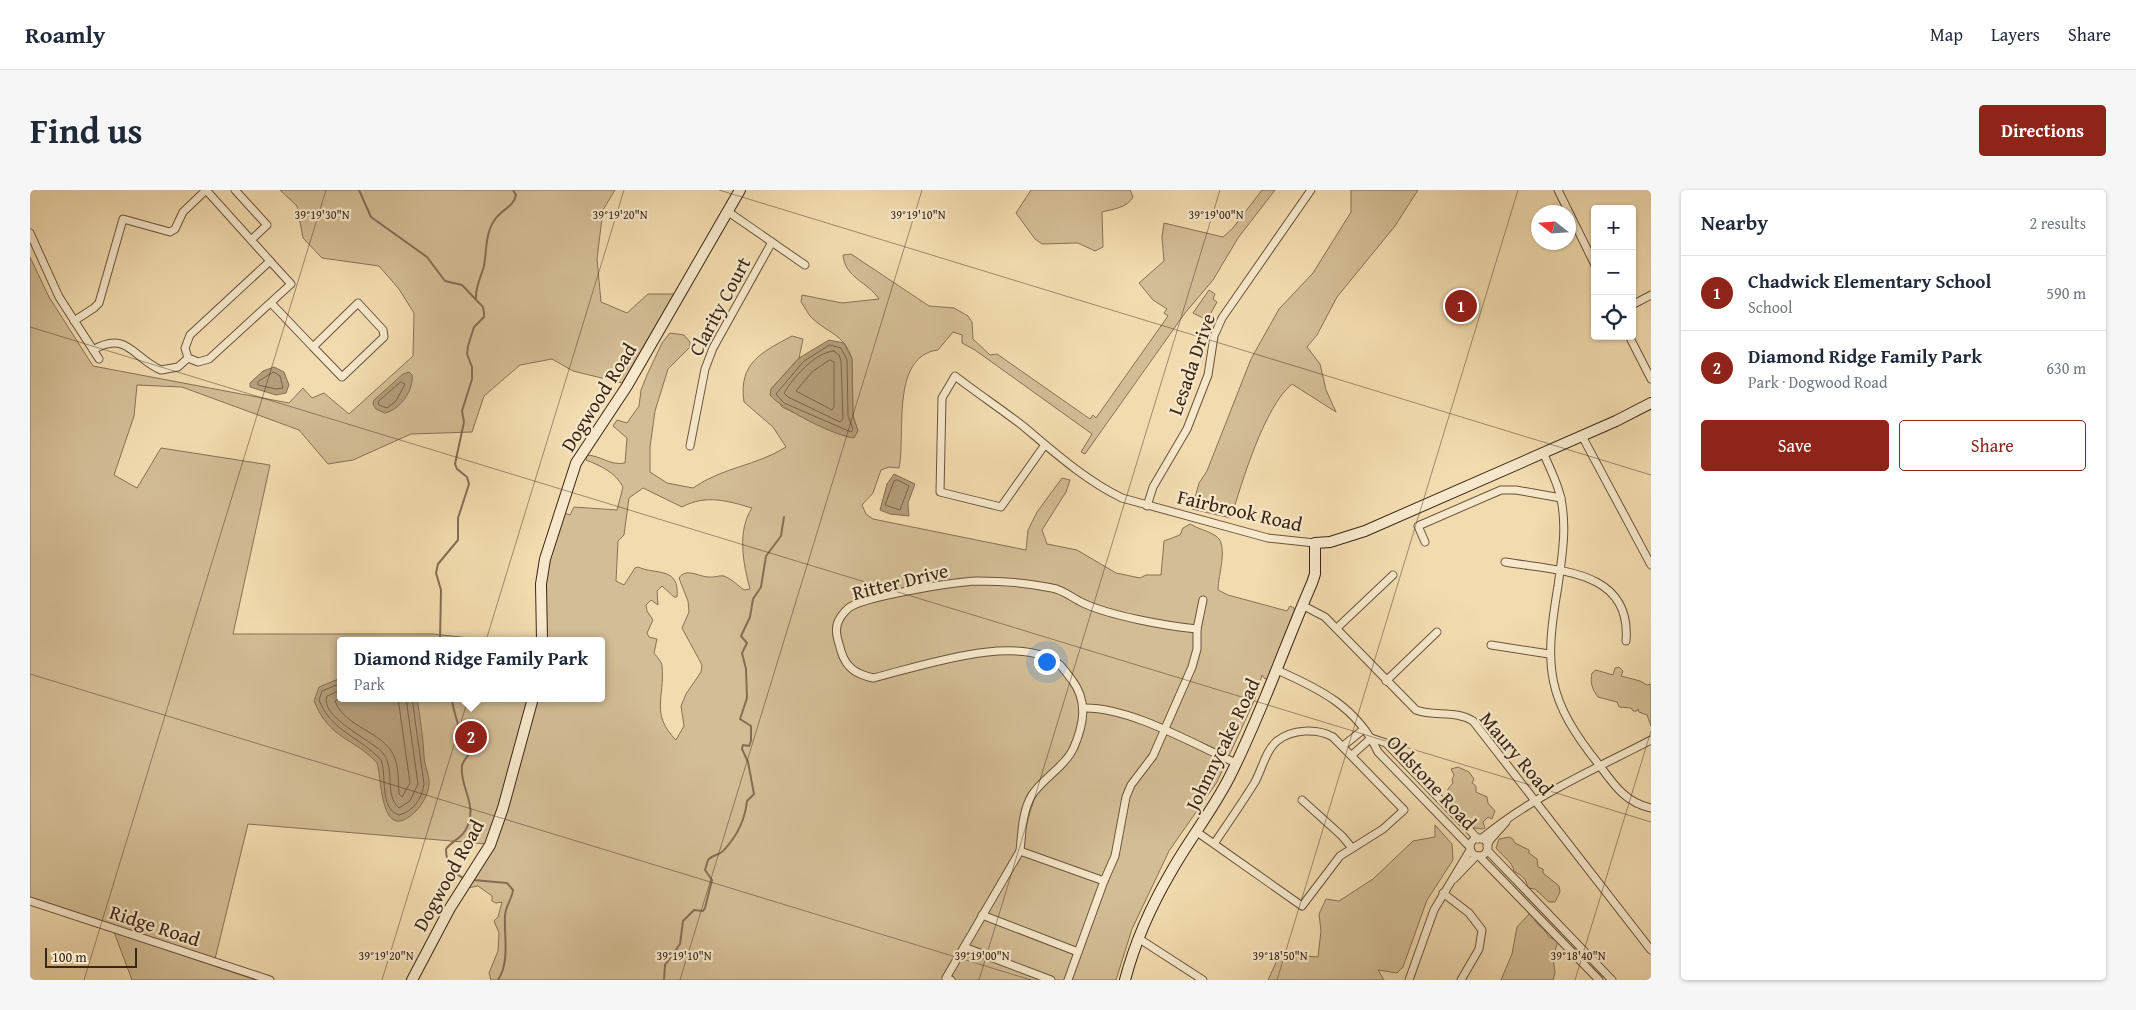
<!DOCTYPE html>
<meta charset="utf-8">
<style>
:root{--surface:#fff;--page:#f6f6f7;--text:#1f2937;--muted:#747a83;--line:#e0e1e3;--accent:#8f2418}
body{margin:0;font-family:"Gentium Book Plus",serif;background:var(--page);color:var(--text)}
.controls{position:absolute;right:15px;top:15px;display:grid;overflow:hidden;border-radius:5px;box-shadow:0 1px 4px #0004}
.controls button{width:45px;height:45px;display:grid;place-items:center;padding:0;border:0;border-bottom:1px solid var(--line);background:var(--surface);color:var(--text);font:25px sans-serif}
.compass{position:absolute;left:1501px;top:15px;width:45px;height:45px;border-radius:50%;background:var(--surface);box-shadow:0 1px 4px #0004;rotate:287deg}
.scale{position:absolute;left:15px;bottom:12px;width:92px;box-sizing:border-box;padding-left:5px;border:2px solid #3b2516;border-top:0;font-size:14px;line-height:18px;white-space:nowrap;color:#3b2516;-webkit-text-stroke:4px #f7e8cb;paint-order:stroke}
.you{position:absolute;left:1016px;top:471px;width:18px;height:18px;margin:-12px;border:4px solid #fff;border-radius:50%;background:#1a73e8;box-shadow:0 0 0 8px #1a73e833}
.badge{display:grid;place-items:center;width:32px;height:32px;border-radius:50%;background:var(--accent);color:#fff;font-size:16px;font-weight:700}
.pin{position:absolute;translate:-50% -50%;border:2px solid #fff;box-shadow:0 1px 5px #0006}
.popup{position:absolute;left:307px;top:447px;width:268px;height:65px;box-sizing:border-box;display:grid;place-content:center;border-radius:5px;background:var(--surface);filter:drop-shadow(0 1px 4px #0005);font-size:16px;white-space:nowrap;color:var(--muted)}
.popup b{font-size:19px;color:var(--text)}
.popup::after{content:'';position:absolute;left:50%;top:100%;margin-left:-10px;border:10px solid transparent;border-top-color:var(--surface)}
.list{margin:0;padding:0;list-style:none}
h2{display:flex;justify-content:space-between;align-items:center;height:65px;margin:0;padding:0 20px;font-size:21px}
h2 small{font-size:16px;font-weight:400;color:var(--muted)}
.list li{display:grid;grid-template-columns:32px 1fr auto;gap:15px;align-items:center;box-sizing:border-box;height:75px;padding:0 20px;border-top:1px solid var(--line)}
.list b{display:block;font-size:19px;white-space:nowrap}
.list p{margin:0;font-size:16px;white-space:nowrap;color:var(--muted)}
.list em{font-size:16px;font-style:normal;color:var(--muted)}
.actions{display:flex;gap:10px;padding:15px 20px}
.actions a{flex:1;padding:11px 0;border:1px solid var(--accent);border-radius:5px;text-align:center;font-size:18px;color:var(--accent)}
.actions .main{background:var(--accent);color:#fff}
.icon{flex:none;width:28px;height:28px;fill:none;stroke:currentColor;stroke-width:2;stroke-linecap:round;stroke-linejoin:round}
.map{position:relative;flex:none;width:1621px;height:790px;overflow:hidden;border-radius:5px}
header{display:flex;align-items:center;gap:30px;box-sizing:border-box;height:70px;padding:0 25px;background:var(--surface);border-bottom:1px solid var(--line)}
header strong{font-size:24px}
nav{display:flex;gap:28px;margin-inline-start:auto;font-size:18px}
.intro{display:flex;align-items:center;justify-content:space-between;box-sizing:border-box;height:120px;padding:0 30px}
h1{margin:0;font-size:35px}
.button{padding:12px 22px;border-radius:5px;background:var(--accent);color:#fff;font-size:18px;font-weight:700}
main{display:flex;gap:30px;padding:0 30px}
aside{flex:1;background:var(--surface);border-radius:5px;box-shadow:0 1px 4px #0004}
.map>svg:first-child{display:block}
</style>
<header>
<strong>Roamly</strong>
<nav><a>Map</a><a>Layers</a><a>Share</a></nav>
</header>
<div class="intro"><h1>Find us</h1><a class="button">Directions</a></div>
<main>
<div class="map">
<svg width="1621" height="790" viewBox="0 0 1621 790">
<rect width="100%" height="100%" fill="#f2dcaf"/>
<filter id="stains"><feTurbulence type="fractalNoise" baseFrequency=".004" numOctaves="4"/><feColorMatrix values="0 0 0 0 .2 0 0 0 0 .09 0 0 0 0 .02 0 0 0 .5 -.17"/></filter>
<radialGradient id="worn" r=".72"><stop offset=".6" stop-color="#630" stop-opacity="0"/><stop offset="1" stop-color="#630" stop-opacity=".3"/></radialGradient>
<g fill="#d3bd95" stroke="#877156" fill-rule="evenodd">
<path d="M250,0H585L573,20L567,69L571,112L597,123L618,104H644L592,193L543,181L522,169L490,175L454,206L442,242L381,244L323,270L298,274L269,240L152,197L107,195L104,226L84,285L107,298L131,258L240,275L203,444H403L467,451H311V508H500L457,654L218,634L185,769L0,707V67L19,107L63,176L259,213L273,198L282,208L294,203L319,224L383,166L384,123L369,99L349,76L292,68L273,48L267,16Z"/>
<path d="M1001,0H1100L1103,7C1097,18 1083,19 1072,22L1073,57L1065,61L1048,53L1012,54L1005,49L986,23Z"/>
<path d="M1232,0H1245L1208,48L1183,90L1155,123L1055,264L1051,262L1062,244L945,160L932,153V145L923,142L908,160C860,166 876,245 869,278L859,277L851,280L843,303L832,315L836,324L843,329L996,360L998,340L1007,322L1032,288L1040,290L1036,302L1012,340L1017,354L1047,360L1086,383L1110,388L1116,385H1131L1134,351L1150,345L1153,338L1160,334C1168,339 1179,341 1186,346C1199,355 1188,385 1188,400L1198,405L1257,421L1260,416L1264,418L1265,424L1238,487L1235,489L1232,485L1225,509L1187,592L1139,661L1102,739L1086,790H461L459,783L468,761L469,743L464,731L468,727L472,712L466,713L462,711V706L448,696L437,698L444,688L505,508H571V451H515V383L532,322L540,325L544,317L587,320L593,297C585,282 571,276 556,270V265C570,265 580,276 595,273L597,248L583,236L587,230L597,233L609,216L611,200L617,185L632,153L640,143L654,145L660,152V157L638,179L625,221L620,257V282L637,293L663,298C693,277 726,276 756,257L743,237L714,212C708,173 732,162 762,146L773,149L769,168L741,199L752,217L812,245L819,247L828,241L823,226L822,169C814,143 796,143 780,126C777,122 774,116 771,112L772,105L812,113L849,109C838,92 815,88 813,65L821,64L899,116L924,118L938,126L942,132L943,149L960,165L967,164L1060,229L1063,225L1066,228L1138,126L1134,123L1137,119L1123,110L1109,93L1134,71L1132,47L1134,33L1193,47L1203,38ZM613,298L652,317C676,304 698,311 722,318C707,341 713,373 720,399L714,400C707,395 702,389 694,386C689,385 684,388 679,387C669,387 656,377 649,388L658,411L659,422L652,438L672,475L671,482L656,504L651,516L654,536L646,550C620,524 635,508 632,476C632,472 627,467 624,463L627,449L619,447L617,443L623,430L617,421L616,415L621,410L628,415L627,401L632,396L644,407H647C650,376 625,385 608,377L605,378L594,395L586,391L588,351L594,345L599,308Z"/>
<path d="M1321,0H1388L1365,36L1307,107L1287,145L1277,157L1290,174L1296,200L1306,222L1262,194C1234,217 1212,292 1201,328L1162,319L1169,293L1177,281L1221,169L1249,119L1283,83L1321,22Z"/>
<path d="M1179,100L1185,104L1183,109L1187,112L1177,130L1163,123Z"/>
<path d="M1589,477L1593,481L1591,486L1610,491L1617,495L1621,494V536L1617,525L1609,522L1608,519L1607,521H1603L1601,518L1589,517L1587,512L1568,507C1562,499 1560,493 1562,483L1566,480L1583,485L1585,478Z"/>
<path d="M1428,577L1439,582L1444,589L1442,593L1446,596V602L1457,607L1458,613L1465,621L1462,629L1458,627L1453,632L1455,638L1452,639L1444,638V633C1440,631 1419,611 1416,607L1418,599L1423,593L1422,590L1424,585L1421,579Z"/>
<path d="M1405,635L1422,654L1423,670L1397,710L1373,777L1367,783L1348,780L1354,790H1238L1250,764L1288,767L1291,741L1289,724L1296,709L1309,711L1343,689L1383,651L1405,647Z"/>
<path d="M1479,647L1483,649L1485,653L1499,660V663L1507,669L1508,677L1513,679V683L1529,696L1530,702L1525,712H1519L1505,699L1498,698C1496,688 1493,687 1484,681C1482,671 1473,667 1466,658L1469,649Z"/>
<path d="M1500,723C1505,727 1503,730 1508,734C1513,739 1515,740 1519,747L1528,751L1523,767L1525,783L1523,790H1471L1482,764L1487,737Z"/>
<path d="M84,742L226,790H102Z"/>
</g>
<g fill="#b49e7b" stroke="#846e53">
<path d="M799,150L814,153L822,169L823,226L828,241L824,248C805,246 751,219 740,205L741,199L769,168Z"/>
<path d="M244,177L254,182L259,195L256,203L246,205L220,197V193L233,181Z"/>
<path d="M379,182L382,185C384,200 370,220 355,223L346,219L343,214L344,210L373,184Z"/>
<path d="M864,284L885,294L878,313L879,326L860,324L850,320L857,294Z"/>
<path d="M311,488V508H387C390,527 393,546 394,565C394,576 400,585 399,595C398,605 392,615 385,622C350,655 352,589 347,573C323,547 300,550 284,511L289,497Z"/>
</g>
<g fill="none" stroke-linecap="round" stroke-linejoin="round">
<g stroke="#786248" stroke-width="1">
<path d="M800,155L811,158L817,170L818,226L823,239L821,242L754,213L746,204L773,172Z"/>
<path d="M804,161L809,165L811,171L813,229L810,232L758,207L754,203C763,188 785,162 804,161Z"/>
<path d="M800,170L804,172V217L802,220L766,201L782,182Z"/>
<path d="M244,182L250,186L253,198L246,199L228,195V192Z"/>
<path d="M371,192L375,194L366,211L357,218L349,215L348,212Z"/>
<path d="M868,290L879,296L870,320L855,315L864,291Z"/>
<path d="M311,493L292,501L289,510C301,541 330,547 351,570C357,585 349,619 369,625C384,621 392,608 394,594L382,508"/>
<path d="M311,500L297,506C289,526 340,550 351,561C367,577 353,604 369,618L380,611L388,594L376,508"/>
<path d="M311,508L305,511C315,538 353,541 364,566C369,577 368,591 369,604L372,607L380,593L368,508"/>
</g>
<g stroke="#846e53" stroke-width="2">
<path d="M329,0L341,27L397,67L415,91L432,95L453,117L454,123V127L444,137L438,156L437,164L442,177V189L432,221L434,232L425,274L427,279L437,287L439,294L428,328V350L408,374L406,383L411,400L410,451"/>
<path d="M446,109C445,97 451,87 454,76C457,59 455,42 466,28C473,19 484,16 486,5L483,0"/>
<path d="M422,508C422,517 432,549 436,555L444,556C442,564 433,568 432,576C429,598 450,615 435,641C430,649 421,652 416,659C416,672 422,682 433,688"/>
<path d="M443,690L477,693L483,700C482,709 475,717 475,726C474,746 480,772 468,790"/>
<path d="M634,790L635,775L650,754L653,731L664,720L673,721L675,718L682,690L675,680L678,670C682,665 690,665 694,660C708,645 715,630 717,611L724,604L718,572L712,559L713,555L719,556L721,551V536L710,529L717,508L716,479L712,463L717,453L711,446L720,427L723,409L731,397L736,366L751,346L754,327"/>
</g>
<defs>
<g id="street">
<path d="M176,0L240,71"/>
<path d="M205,0L237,35L221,50"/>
<path d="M1528,0L1565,75"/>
<path d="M697,21L775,75"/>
<path d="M0,43L29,107L69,169"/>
<path d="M241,113L283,157L328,113L353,140L354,147L312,187L283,157"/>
<path d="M1602,115L1621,105"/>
<path d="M44,131L64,118L69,113L93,29L140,42L145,39L153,22L175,1"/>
<path d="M1599,146L1621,189"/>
<path d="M63,160C97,140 103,168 131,180L148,177L158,168L168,172L179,169L261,94L240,71L160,145L155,158L158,168"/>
<path d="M1552,246L1621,375"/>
<path d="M660,256L675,179L683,158L742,52"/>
<path d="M1014,256L971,317L910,302L912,208L925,186C947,203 971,219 993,236C1024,262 1055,290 1092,308L1238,348L1285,353"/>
<path d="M1513,262C1519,277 1528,293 1531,309C1537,338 1532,367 1528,396C1514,478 1516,509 1570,576C1584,595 1596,613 1621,618"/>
<path d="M1117,316L1123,297L1157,239L1178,185L1184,146L1192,128L1281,0"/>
<path d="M1395,352L1388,336L1471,300H1486L1531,308"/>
<path d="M1475,372C1527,381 1602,379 1596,451"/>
<path d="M1272,415L1295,427L1386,520C1404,527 1426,520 1443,531L1621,760"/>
<path d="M1307,438L1363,385"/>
<path d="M1461,455L1519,464"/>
<path d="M1247,480C1290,499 1327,517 1348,562L1440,657"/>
<path d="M1356,491L1407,442"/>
<path d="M1054,518C1100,517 1163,554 1206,573"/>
<path d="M1341,548L1356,553L1448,649"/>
<path d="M1313,556L1334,539"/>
<path d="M1322,565L1341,548"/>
<path d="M1272,610L1312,646L1322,658"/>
<path d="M1167,642L1272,716L1310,666L1353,639L1374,620L1303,547C1287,538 1262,539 1247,551C1236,560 1232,579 1225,592C1212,613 1198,633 1184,654"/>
<circle cx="1449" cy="657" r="9"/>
<path d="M1451,649C1501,607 1563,580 1621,550"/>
<path d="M1457,656L1460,650L1476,632"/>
<path d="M1457,660L1582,790"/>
<path d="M990,661C992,643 992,621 1002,605C1013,588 1036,576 1044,557C1054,534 1058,511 1042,490C1038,485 1034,479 1030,475C989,441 889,477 843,488C826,484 816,478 811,461C808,450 803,439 810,428C812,425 817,419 820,417C837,406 924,392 947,391C971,391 999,393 1022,398C1034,400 1042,408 1053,413C1081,426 1136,436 1167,439"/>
<path d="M1449,666L1569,790"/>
<path d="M1424,689L1446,666"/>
<path d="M1074,691L1085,666L1096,607L1101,595L1123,566L1162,477L1167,459V439L1173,410"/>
<path d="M1413,703L1439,723L1452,740L1449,759L1431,790"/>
<path d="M0,711L240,790"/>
<path d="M952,725L1048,762"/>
<path d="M1108,748L1173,790"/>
<path d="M934,757L1021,790"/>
<path d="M921,790L916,788L990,661L1074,691L1038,790"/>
<path d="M1379,790L1404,720L1440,660"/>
</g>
<g id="secondary">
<path d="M512,451L511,394L515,369L546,273L597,196L710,0"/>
<path d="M382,790L420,718L460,655L473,618L503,508"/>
<path d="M1095,790C1105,752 1121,716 1141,682C1159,650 1182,621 1199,588C1231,525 1254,457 1282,393L1285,384V353L1300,352L1335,341L1586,231L1621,213"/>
</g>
</defs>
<use href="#street" stroke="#69533c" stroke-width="9"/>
<use href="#secondary" stroke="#3b2516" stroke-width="12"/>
<use href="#street" stroke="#f7e8cb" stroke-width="7"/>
<use href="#secondary" stroke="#f7e8cb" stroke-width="10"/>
</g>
<path fill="none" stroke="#3b2516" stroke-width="1" stroke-opacity="0.45" d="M689,0L1621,285M0,137L1621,632M0,484L1001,790M54,790L296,0M352,790L594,0M650,790L892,0M949,790L1190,0M1247,790L1488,0M1545,790L1621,541"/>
<g text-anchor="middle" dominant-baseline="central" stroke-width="4.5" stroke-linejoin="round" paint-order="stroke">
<g font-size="20" fill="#3b2516" stroke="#f7e8cb">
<text transform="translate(689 116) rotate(-62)">Clarity Court</text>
<text transform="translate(1161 174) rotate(-71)">Lesada Drive</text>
<text transform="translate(568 207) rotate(-58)">Dogwood Road</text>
<text transform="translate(1210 320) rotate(13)">Fairbrook Road</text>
<text transform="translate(870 391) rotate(-14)">Ritter Drive</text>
<text transform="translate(1192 554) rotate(-64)">Johnnycake Road</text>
<text transform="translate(1487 563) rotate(50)">Maury Road</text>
<text transform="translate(1402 592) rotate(47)">Oldstone Road</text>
<text transform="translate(418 685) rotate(-61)">Dogwood Road</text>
<text transform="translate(125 735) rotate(18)">Ridge Road</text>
</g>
</g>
<g font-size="12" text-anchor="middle" fill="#3b2516" stroke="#f7e8cb" stroke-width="4.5" stroke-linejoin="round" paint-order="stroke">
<text x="292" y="29">39°19'30"N</text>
<text x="590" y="29">39°19'20"N</text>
<text x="888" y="29">39°19'10"N</text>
<text x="1186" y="29">39°19'00"N</text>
<text x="356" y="770">39°19'20"N</text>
<text x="654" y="770">39°19'10"N</text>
<text x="952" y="770">39°19'00"N</text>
<text x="1250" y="770">39°18'50"N</text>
<text x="1548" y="770">39°18'40"N</text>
</g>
<rect width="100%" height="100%" filter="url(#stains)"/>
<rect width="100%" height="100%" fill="url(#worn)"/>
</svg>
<div class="controls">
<button>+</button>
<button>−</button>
<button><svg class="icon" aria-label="locate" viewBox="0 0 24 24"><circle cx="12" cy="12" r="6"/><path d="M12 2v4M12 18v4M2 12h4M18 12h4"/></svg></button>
</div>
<svg class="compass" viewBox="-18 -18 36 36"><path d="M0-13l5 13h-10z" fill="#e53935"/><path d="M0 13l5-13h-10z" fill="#747a83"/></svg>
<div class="scale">100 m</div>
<div class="you"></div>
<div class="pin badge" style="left:1431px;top:116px">1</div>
<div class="pin badge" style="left:441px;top:547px">2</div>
<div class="popup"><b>Diamond Ridge Family Park</b>Park</div>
</div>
<aside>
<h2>Nearby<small>2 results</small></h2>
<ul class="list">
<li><span class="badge">1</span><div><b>Chadwick Elementary School</b><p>School</p></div><em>590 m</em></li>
<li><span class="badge">2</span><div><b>Diamond Ridge Family Park</b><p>Park · Dogwood Road</p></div><em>630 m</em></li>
</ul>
<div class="actions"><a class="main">Save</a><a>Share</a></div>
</aside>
</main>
